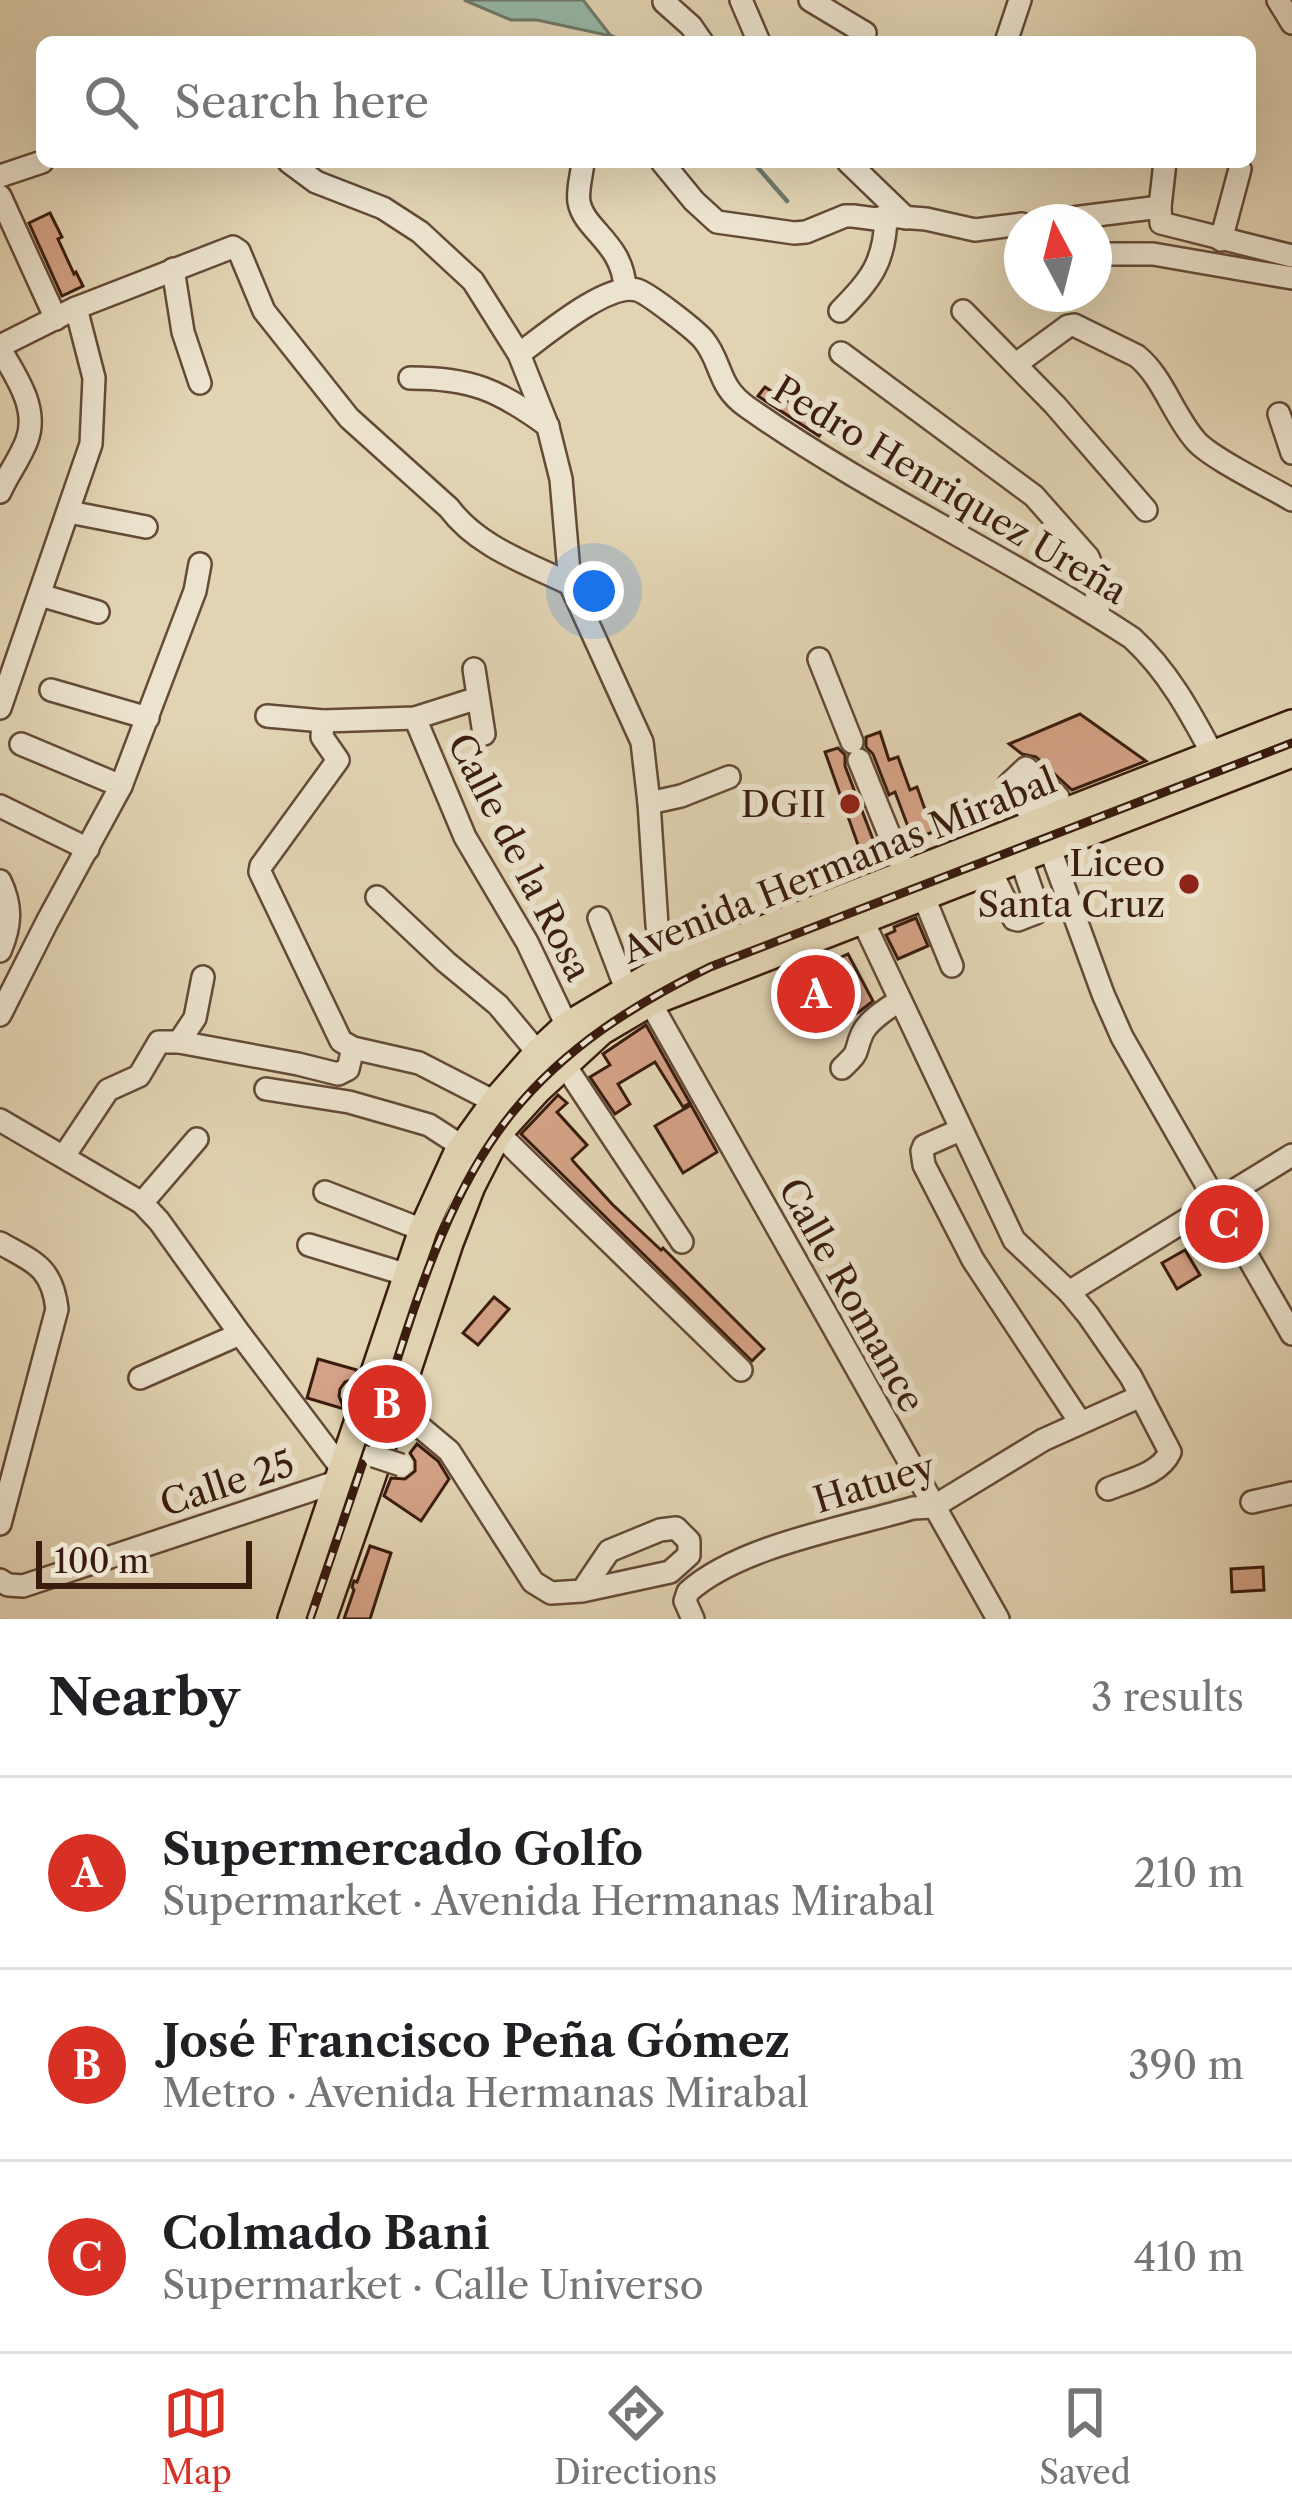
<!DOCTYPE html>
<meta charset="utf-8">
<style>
:root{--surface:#fff;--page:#f6f6f6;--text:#202124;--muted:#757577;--line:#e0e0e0;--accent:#d93025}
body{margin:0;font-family:"Libre Caslon Text",serif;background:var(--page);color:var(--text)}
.compass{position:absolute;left:1004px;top:204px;width:108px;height:108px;border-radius:50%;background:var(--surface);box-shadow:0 12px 48px #0002;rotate:353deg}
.scale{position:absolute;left:36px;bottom:30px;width:216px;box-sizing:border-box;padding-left:12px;border:6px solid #3a1c0e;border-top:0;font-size:33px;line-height:42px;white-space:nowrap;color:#3a1c0e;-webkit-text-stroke:9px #ece3ce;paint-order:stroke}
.you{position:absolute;left:594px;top:591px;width:42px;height:42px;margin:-30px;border:9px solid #fff;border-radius:50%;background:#1a73e8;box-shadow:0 0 0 18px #1a73e833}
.badge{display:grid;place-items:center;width:78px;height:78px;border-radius:50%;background:var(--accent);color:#fff;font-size:39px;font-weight:700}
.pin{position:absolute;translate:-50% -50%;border:6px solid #fff;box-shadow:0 3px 12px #0006}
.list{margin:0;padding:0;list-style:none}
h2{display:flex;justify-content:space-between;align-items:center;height:156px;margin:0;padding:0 48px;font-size:51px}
h2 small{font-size:39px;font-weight:400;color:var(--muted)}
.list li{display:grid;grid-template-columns:78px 1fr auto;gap:36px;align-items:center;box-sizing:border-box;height:192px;padding:0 48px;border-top:3px solid var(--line)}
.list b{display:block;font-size:45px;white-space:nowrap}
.list p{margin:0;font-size:39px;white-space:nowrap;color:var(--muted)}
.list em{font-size:39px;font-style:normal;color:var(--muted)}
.icon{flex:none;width:66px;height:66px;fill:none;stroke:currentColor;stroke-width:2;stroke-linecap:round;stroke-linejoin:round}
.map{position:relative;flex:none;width:1292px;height:1619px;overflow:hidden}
.search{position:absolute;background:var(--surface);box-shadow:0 12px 48px #0002;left:36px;right:36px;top:36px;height:132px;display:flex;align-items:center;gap:30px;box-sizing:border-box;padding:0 42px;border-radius:18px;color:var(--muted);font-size:45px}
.sheet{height:732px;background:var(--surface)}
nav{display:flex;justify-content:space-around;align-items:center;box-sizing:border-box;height:168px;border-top:3px solid var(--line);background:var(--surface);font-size:33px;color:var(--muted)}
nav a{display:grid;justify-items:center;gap:6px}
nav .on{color:var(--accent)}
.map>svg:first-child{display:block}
</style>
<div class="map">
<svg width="1292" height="1619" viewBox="0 0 1292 1619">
<rect width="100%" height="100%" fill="#e2d4b3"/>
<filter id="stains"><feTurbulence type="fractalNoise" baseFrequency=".00167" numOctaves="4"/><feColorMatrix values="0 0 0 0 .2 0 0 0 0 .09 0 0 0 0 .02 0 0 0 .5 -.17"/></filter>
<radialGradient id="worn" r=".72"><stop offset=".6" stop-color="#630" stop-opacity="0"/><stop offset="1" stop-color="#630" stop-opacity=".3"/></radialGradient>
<path fill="#96b9a8" stroke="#717a6a" stroke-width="3" d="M464,0H583L611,36L537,20H511Z"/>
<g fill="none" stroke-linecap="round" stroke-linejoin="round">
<g stroke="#717a6a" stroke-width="4.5">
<path d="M611,36L624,42"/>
<path d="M753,162L787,201"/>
</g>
</g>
<g fill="#d4a286" stroke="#3a1c0e" stroke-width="3">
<path d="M50,213L62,237L58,239L74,274L76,272L83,286L62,296L29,223Z"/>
<path d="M765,387L826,426L819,436L758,396Z"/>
<path d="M1080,714L1146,761L1072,790L1036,757L1022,754L1009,744Z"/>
<path d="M880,732L889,760L898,757L910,790L917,787L933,832L913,840L895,792L889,795L873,754L866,747V737Z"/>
<path d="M838,748L845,755V766L877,850L862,856L825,752Z"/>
<path d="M916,918L928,946L898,959L886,935L895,931L894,927Z"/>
<path d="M848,954L873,1001L859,1012L814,1034L779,972L819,956L824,965Z"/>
<path d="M646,1025L690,1103L683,1107L655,1062L618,1084L630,1104L615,1114L590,1077L610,1065L603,1054Z"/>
<path d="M558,1095L567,1103L557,1112L587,1145L572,1159L573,1161L612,1204L661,1250L663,1248L764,1349L752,1361L521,1134Z"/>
<path d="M691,1105L717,1152L683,1173L655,1126Z"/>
<path d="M1185,1250L1200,1275L1177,1289L1162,1263Z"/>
<path d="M494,1297L509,1309L478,1345L463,1333Z"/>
<path d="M318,1359L357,1370L354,1379L345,1382L340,1389L339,1396L344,1409L307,1398Z"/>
<path d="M417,1444L438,1461L449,1479L421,1521L384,1496L391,1478L405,1479L415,1471V1461L410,1453Z"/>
<path d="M370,1546L391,1553L370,1619H344L354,1590L352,1587L354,1581L357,1582Z"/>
<path d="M1263,1567L1264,1590L1232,1592L1231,1569Z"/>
</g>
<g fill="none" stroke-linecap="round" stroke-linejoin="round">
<defs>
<g id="minor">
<path d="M741,0L759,42"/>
<path d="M810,0L865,33"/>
<path d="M1278,0L1292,23"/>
<path d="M664,2L691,26L702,42"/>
<path d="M1006,42L1020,0"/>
<path d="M289,162L316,182L383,208L420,232L473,281L519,354L548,427L561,479L570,584L642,742L649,803L657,925L665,968"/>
<path d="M583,162C582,174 577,190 579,202C584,230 623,243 625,288"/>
<path d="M662,162L694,201L717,222L794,233L806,232L845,216H853L876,219L886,216L926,219L975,230L1022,224"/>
<path d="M848,162L906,218"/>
<path d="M1165,162L1160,207L1161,223L1292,256"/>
<path d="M0,176L42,162"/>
<path d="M0,196L56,319"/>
<path d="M1041,222L1160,207"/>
<path d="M1221,240L1240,169"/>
<path d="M1094,254H1153L1292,278"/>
<path d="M173,269L183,332L200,383"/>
<path d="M840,311C871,279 885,263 886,216"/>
<path d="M963,311L1055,405L1146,510"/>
<path d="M0,346L76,308L233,247L239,251L264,311L349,418L449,508C478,547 527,563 570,584"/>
<path d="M0,349C15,375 39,408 27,440C21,457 8,474 0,492"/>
<path d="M841,353L1034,496L1088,557L1094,572L1099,616"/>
<path d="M519,354C544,336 607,282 637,290C648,293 694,329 703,339C723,363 716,385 747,407C869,493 1007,556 1132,638C1168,671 1190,712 1213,755"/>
<path d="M1016,364L1068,326L1074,325L1137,356C1163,377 1173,415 1196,441C1212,459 1269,486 1292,500"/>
<path d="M410,378C471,378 499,390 548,426"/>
<path d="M1279,414L1292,453"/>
<path d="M69,512L146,527"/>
<path d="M40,595L98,612"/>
<path d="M819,659L852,742"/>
<path d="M474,669L484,734"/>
<path d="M51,690L148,718"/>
<path d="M0,708L91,444L94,378L76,308"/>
<path d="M267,716L323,721L415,718L478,698"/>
<path d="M415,718L465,837L527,942L567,1026"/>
<path d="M323,721L322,737L338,760L261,866L260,872L341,1041L353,1048L419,1063L495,1102"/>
<path d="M21,744L121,786"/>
<path d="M859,760L906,876"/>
<path d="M1026,768L1058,797L1029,812L1009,784Z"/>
<path d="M649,803L681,796L729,777"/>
<path d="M0,806L88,849"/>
<path d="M1049,846L1103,994L1122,1037L1292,1334"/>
<path d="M990,869L1014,919L1018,920L1036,913L1037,906L1020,857"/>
<path d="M0,881C12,906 11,925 0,951"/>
<path d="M923,895L952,966"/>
<path d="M377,897L446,962L498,1005L538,1053"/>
<path d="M599,918L626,989"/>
<path d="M862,919L1014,1240L1069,1292L1088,1315L1131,1377L1170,1452C1160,1474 1130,1480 1108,1489"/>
<path d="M650,1002L998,1619"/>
<path d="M0,1015L47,922L121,786L195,591L200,564"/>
<path d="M179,1042L195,1018L203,977"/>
<path d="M564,1064L682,1242"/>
<path d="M842,1068C862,1049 853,1055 862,1034C868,1020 887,1009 900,1000"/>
<path d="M266,1089L349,1102L398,1116L429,1125L463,1147"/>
<path d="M0,1120L142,1203L159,1221L240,1334L342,1469L354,1473"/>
<path d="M960,1130L924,1146L922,1151L924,1165L973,1260L1080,1422"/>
<path d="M498,1133L741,1370"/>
<path d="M64,1156L108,1090L139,1076L159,1042H179L298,1064L338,1074L348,1069L353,1048"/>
<path d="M325,1192L423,1230"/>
<path d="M142,1203L197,1139"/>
<path d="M0,1243C34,1262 52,1267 57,1309L0,1524"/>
<path d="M309,1245L408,1275"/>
<path d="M1069,1292L1292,1155"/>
<path d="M140,1378L240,1334"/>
<path d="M395,1406L449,1451L533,1582L551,1593L582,1591L670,1572L689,1555V1541L676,1528L660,1530L609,1551L582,1591"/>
<path d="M1252,1502L1292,1493"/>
<path d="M0,1580L8,1585L23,1586L339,1481"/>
<path d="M693,1619L685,1601L688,1592C739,1546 845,1528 913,1508L933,1507L1043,1440L1141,1396"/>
</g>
<g id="major">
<path d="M292,1619L423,1230L457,1155L495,1102L538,1053L567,1026L665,968L1292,724"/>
<path d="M322,1619L371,1478L449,1243L471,1186L498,1133L538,1089L601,1031L650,1002L1292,753"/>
</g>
</defs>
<use href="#minor" stroke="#644a37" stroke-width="26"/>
<use href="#major" stroke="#3a1c0e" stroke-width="32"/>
<use href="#minor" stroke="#ece3ce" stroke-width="21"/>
<use href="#major" stroke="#e2d4b3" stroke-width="27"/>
<defs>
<path id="rail" d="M310,1619C337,1541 363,1463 389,1385C419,1292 450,1189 513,1112C567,1046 635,1004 710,967L1292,743"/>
</defs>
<use href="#rail" stroke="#3a1c0e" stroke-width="9"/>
<use href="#rail" stroke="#ece3ce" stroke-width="4.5" stroke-dasharray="14" stroke-linecap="butt"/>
<defs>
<g id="minor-bridge">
<path d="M354,1394L391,1405"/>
<path d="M374,1456L401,1465"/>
</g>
</defs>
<use href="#minor-bridge" stroke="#644a37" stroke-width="26" stroke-linecap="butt"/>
<use href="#minor-bridge" stroke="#ece3ce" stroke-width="21"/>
</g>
<g fill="#8f2418" stroke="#ece3ce" stroke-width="4.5">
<circle cx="850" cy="804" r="12"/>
<circle cx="1189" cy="884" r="12"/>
</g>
<g text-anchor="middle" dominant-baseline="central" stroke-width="12" stroke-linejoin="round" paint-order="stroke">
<g font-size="36" fill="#3a1c0e" stroke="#ece3ce">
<text transform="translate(950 490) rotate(31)">Pedro Henriquez Ureña</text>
<text transform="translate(520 857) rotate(63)">Calle de la Rosa</text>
<text transform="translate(839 865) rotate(-22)">Avenida Hermanas Mirabal</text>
<text transform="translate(852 1295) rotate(61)">Calle Romance</text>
<text transform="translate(227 1483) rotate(-18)">Calle 25</text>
<text transform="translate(874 1483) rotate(-17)">Hatuey</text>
</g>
<g font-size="36" fill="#3a1c0e" stroke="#ece3ce" text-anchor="end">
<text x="826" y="804">DGII</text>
<text x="1165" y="863">Liceo<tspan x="1165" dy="41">Santa Cruz</tspan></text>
</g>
</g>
<rect width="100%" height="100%" filter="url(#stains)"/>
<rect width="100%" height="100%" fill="url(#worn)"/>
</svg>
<svg class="compass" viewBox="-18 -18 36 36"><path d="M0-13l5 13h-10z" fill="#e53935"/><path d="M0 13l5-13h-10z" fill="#757577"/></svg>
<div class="scale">100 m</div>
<div class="you"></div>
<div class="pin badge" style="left:816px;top:994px">A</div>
<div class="pin badge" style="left:387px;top:1404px">B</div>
<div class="pin badge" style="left:1224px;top:1224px">C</div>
<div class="search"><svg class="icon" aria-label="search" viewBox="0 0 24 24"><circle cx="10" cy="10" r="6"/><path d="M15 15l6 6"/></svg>Search here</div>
</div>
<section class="sheet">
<h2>Nearby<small>3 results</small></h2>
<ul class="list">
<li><span class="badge">A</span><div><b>Supermercado Golfo</b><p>Supermarket · Avenida Hermanas Mirabal</p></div><em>210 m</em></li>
<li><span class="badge">B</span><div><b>José Francisco Peña Gómez</b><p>Metro · Avenida Hermanas Mirabal</p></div><em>390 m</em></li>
<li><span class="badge">C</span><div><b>Colmado Bani</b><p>Supermarket · Calle Universo</p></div><em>410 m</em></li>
</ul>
</section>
<nav>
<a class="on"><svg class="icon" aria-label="map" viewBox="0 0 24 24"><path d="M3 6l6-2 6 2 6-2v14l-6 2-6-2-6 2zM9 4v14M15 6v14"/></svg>Map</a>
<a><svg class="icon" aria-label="directions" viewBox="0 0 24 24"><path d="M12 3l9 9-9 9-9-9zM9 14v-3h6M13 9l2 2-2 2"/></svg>Directions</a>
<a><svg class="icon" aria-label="saved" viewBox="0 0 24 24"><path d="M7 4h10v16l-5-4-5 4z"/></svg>Saved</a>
</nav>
